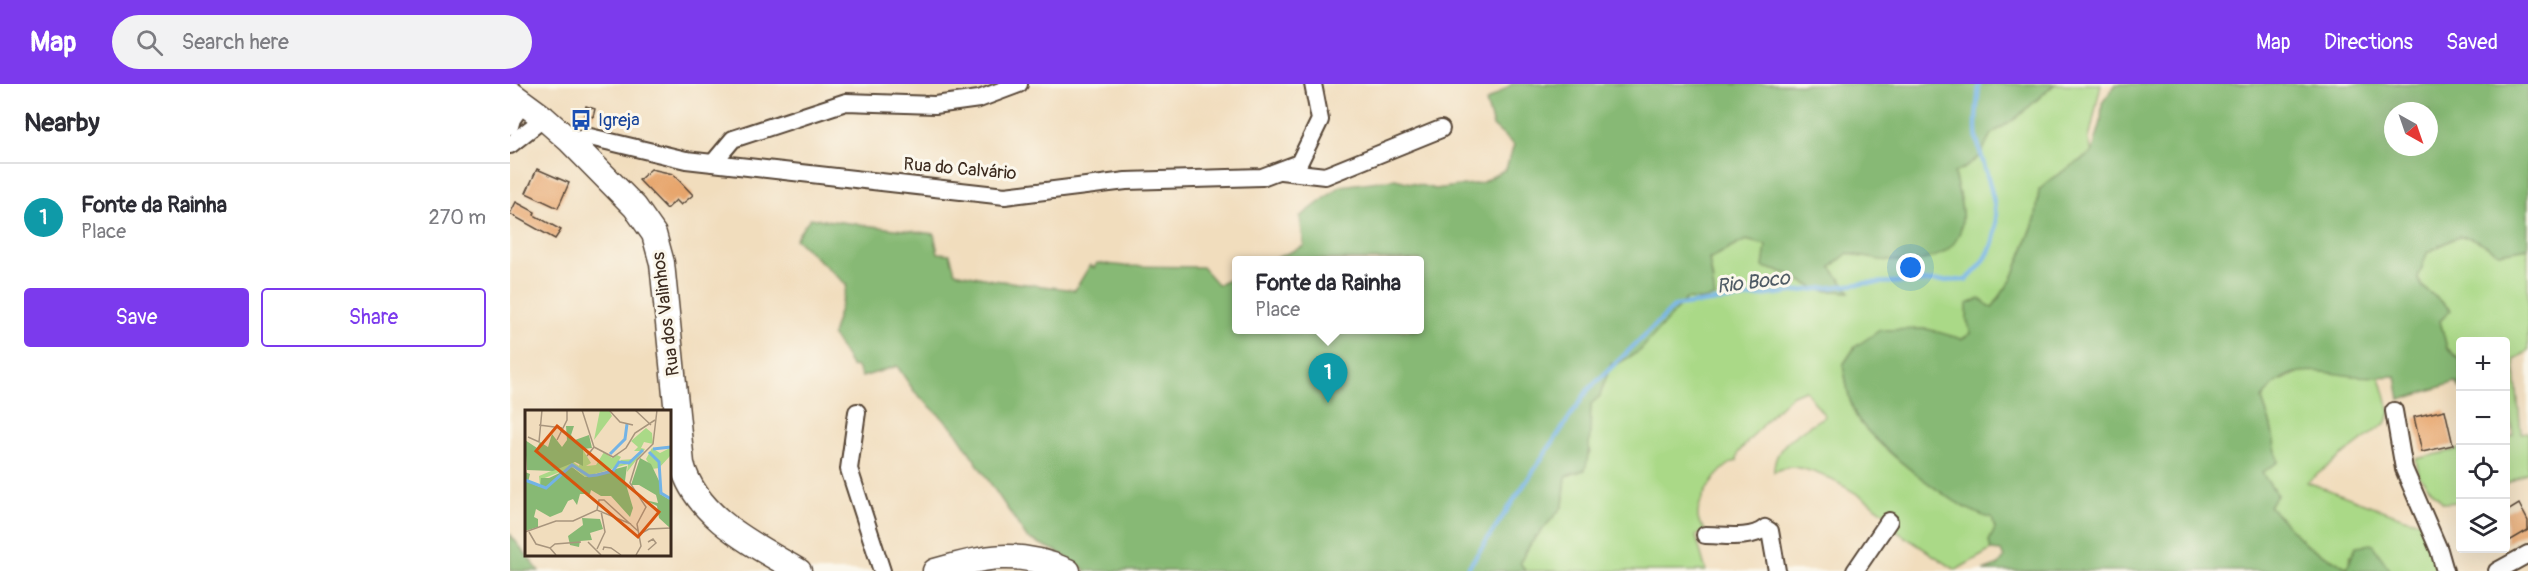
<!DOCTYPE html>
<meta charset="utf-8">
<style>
:root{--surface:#fff;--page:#f2f2f3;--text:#2b2b33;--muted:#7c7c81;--line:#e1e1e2;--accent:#7c3aed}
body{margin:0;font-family:Pangolin,sans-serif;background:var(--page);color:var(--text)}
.controls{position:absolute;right:18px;bottom:18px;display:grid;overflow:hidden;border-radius:6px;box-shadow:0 6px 24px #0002}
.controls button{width:54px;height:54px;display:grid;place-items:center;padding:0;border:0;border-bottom:2px solid var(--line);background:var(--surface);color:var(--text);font:30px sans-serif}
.compass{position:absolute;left:1874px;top:18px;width:54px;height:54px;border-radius:50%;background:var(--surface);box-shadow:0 6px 24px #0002;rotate:140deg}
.you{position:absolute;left:1401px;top:184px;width:21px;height:21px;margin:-15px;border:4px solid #fff;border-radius:50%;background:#1a73e8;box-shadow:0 0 0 9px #1a73e833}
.badge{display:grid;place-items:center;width:39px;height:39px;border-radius:50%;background:var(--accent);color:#fff;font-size:20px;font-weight:700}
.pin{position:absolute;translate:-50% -50px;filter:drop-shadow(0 2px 3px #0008)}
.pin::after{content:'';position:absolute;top:32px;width:21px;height:18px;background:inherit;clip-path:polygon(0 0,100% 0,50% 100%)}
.popup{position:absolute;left:722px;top:172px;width:192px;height:78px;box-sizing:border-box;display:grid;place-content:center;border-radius:6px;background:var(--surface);filter:drop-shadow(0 2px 4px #0005);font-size:20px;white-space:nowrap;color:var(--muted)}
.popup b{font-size:22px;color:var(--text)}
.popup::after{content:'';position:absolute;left:50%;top:100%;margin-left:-12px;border:12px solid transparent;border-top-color:var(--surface)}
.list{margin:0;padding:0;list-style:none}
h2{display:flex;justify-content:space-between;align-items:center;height:78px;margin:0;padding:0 24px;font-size:26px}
h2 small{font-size:20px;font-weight:400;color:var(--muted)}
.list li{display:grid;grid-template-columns:39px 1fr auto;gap:18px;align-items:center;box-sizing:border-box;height:108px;padding:0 24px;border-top:2px solid var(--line)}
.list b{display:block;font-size:22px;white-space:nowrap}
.list p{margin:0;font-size:20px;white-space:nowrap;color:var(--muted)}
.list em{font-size:20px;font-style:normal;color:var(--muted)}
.actions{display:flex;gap:12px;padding:18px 24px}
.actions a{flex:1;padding:14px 0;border:2px solid var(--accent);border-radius:6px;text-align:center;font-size:21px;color:var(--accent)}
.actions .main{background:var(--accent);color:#fff}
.icon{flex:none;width:33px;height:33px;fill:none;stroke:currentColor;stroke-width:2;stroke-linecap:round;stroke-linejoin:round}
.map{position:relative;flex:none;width:2018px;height:487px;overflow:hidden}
header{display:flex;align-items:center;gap:36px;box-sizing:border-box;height:84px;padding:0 30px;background:var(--accent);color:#fff}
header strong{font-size:28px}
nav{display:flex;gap:33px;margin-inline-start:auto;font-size:21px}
.search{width:420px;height:54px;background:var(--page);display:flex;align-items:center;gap:15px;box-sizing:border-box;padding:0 21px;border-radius:33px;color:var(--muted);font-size:22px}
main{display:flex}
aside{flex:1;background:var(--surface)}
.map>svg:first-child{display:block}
</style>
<header>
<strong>Map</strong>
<div class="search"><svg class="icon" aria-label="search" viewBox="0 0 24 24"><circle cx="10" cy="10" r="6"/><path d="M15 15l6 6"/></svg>Search here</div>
<nav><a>Map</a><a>Directions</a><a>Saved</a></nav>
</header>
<main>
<aside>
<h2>Nearby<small></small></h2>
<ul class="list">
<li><span class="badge" style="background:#0f9aa8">1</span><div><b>Fonte da Rainha</b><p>Place</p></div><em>270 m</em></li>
</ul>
<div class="actions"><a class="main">Save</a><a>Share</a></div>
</aside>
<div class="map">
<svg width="2018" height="487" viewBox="0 0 2018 487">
<rect width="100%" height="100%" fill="#fbf7ec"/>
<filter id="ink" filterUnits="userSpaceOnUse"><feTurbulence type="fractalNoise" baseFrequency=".0167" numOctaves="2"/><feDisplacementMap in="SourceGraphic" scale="12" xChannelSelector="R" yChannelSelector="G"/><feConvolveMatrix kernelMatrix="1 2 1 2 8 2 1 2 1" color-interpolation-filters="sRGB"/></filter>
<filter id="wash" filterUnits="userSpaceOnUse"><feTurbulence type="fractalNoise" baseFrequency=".008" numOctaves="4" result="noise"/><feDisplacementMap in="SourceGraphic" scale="24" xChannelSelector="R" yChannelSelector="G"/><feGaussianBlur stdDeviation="1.35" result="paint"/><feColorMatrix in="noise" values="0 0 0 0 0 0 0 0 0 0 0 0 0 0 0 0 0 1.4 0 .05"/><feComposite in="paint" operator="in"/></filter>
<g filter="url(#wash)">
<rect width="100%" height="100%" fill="#f1ddbd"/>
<g fill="#aad987" stroke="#728252" stroke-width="1.5">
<path d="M1545,0H1591L1579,55L1582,69L1544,93L1529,106L1526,133L1502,195L1482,224L1457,236L1461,249L1452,256L1417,245L1395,246L1345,263L1333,281C1337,298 1338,320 1348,335C1366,362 1451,430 1482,433L1485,445L1479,457L1481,466L1446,486L1383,445L1388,440C1366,420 1309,382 1278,383C1274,384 1268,386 1264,388C1262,360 1295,345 1315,332L1295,306L1281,312L1259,333L1228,369L1227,377C1210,380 1182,420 1189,438C1190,441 1193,443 1195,446L1186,452L1196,487H1015L1010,478L1021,459L1053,422L1056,392L1062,390L1080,369L1078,358L1081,320L1097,292L1101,279L1157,234L1176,215L1192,216L1203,196L1199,176L1235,156L1256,161L1254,183L1278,190L1308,206L1339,208L1321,183L1338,169L1351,173L1394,176L1450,119L1444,89L1456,83L1470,72L1481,50L1505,35Z"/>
<path d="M1962,152L1989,169L2018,164V267L2004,276L2011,349L2018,348V388L1996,400V354L2003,351L1996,306V258H1950V276L1937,264L1930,237L1940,225L1912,202L1908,194L1917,169L1946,153Z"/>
<path d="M1795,286L1870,293L1880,328L1877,338L1797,398L1894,434L1911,438L1928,487H1881L1874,480L1840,472L1838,484L1796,461L1759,422L1767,411L1751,389L1768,378L1761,342L1752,315L1762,300Z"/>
<path d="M1950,365V418L1933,419L1909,392L1906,375Z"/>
</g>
<g fill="#87b974" stroke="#617249" stroke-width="1.5" fill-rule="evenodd">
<path d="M1002,0H1545L1505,35L1481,50L1470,72L1456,83L1444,89C1447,104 1454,123 1452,139C1445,190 1373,179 1338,169L1321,183L1340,208L1308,206L1278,190L1253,183L1256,161L1236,156L1199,175L1205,213L1192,216L1176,215L1130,267L1106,281L1101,279L1090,312L1081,320C1080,341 1081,366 1075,386L1056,392L1053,422L1021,459L1010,478L1015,487H577L548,468L517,454L444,345L404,307L387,282L352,293L346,282L342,283L322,251L337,201L285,155L300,134L424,150L428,169L440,170L445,188L483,196L565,206L580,181L584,184L587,179L615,182L692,183L708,201L726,193V246H910V176H762L794,162L790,133L831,102L885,95L925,105L971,99L996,85L1004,61L983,42L976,18Z"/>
<path d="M1606,0H2018V164L1989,169C1953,147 1953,148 1917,169L1908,194L1912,202L1941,226L1930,237L1937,264L1950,276V305L1946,298L1890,316L1886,292C1872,293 1858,293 1844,292C1807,288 1777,277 1752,315L1761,342L1768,378L1752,389L1767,411L1759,422L1796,461L1837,484L1846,462L1862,460L1881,487H1473L1489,481L1494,474L1491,467L1481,466L1479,457L1485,445L1482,434C1450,429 1367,363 1348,335C1338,320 1337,298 1333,281L1345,263L1370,246L1417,245L1452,255L1461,249L1457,236V220L1470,215L1482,224L1502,195L1518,155L1526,133L1529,106L1544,93L1582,69L1591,38L1592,19ZM1883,27H1919V63H1883Z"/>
<path d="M0,450L29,487H0Z"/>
</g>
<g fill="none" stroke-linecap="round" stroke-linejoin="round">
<path stroke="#72b3e6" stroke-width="4.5" d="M956,487L1078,306L1165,222L1357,199L1456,196C1508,152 1479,108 1467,55C1464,39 1468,17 1469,0"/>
</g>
<g id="blocks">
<g fill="#e7a56c">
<path d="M76,22L85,25L83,33L74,30Z"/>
<path d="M27,85L59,99L48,124L16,109Z"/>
<path d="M141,85L163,90L183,111L171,121L166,116L157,125L129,96Z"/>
<path d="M6,118L25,128L24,131L51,146L45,155L0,130Z"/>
<path d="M1935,326L1943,361L1912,368L1904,333Z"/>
<path d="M2009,420L2018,437V446L1996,459V428Z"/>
</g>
</g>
</g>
<g filter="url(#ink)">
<use href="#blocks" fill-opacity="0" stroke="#564536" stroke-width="1.5"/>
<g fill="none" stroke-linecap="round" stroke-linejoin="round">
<defs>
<g id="minor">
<path d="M0,42L2,35L14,18"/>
<path d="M60,57L80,53L176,76L495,112L616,97L752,93L789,79L810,36L803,0"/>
<path d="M0,61L34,34"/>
<path d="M203,79L223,55L336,18L425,21L469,15L509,0"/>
<path d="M771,87L815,92L931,45"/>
<path d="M1884,327L1894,385L1929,466L1935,487"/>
<path d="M347,328L339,385L372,487"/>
<path d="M1195,451C1213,451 1241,456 1255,444L1260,447L1267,487"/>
<path d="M1345,487L1379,437"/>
<path d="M1987,487L2018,470"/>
</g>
<g id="secondary">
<path d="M0,9L34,34L60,57L125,123L144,150L152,179L172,380C186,434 245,461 289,487"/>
<path d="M425,487C475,472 508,465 558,487"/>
</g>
</defs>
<use href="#minor" stroke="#564536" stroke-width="20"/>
<use href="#secondary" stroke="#564536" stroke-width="27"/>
<use href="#minor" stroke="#fff" stroke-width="16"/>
<use href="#secondary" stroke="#fff" stroke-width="24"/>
</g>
</g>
<defs>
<symbol id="bus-bare" viewBox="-9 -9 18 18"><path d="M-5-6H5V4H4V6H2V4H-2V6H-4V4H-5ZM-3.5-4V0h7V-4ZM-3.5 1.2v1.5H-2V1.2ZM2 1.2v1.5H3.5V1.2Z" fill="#1a4fb4" stroke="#fbf7ec" stroke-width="2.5" paint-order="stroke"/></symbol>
</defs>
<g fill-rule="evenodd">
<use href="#bus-bare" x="56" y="21" width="30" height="30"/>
</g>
<g text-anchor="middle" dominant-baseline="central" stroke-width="6" stroke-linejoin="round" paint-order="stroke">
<g font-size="18" fill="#164399" stroke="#fbf7ec" text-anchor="start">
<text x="88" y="36">Igreja</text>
</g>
<g font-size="18" fill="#3b2a1e" stroke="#fbf7ec">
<text transform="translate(450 85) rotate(5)">Rua do Calvário</text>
<text transform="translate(156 230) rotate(-97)">Rua dos Valinhos</text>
</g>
<g font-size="20" font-style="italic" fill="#4e5a64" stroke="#fbf7ec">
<text transform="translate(1243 198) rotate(-7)">Rio Boco</text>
</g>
</g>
<g transform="translate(15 326)">
<rect width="146" height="146" fill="#f1ddbd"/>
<path d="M75,0H84L87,6L69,30ZM121,18L127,23L128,34L119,32L116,38L120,39L102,62L103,54L60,67L48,57L17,69L15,76L14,66L48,52L54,56L58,40L66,53L61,56L71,55L79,42L87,48L92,45L96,47L91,55L99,53L95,50L109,49L118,41H109L113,37L106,31ZM127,38L135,43L145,38V46L134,58L127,59L121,49Z" fill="#aad987"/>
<path d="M41,16H49L46,25L50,30L64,25L67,38L58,39V56L50,52L28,61L2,60L0,30L12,38L15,32L23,37L27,24L37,37L42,30ZM115,48L126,54L136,75L135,84L145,90V118L134,108L132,96L120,90L133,93L131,85L114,75H106ZM102,56L100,71L108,98L105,107L86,86H76L66,80L65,84H55L52,95L48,89L43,91L37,102L25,107L11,99L9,107L13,109V117L0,121V62L5,64L3,72L15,77L16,68H24L47,57L60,67ZM57,108L75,109L78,119L65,123L67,130L55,131L54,137L45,135L43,126L58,115Z" fill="#87b974"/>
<path fill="none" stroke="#72b3e6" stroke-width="3" d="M128,39L146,37M124,42L134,52L136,83L146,89M85,44L100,29L102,14M0,70L21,78L47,55L64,66L72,65L88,61L94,52L104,53L118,40"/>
<path fill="none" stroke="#a8957d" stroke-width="1.5" d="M57,0L69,37L62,46M84,0L95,12L108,15M110,0L126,15M14,15L37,18M3,27L14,32L17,0M32,30L42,10V0M69,37L88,47L101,38L110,23L130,10M72,100L74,90H79L113,121M0,122L31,111H48L72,100L106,114M4,122L11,134L25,138M113,125L124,119L146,118M63,132L76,145M123,132L128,129L131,133L123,140M72,139L80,122L76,101M78,140L79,137L86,138L96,145M31,145L25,138L30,134L56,132M111,145L116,136L112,114L121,97L105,73L112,50L128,34L132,0"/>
<path fill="#d7540e" fill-opacity="0.15" stroke="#d7540e" stroke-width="3" d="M32,16L134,102L113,127L11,41Z"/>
<rect width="146" height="146" fill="none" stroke="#3b2a1e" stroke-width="3"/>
</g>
</svg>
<div class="controls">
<button>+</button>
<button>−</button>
<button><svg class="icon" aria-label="locate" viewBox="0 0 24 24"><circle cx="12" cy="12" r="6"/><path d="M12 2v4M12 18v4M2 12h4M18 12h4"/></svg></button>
<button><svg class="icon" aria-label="layers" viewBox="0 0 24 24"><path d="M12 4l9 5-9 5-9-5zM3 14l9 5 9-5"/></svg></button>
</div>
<svg class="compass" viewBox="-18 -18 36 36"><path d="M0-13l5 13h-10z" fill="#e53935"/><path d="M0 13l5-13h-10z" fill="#7c7c81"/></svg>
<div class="you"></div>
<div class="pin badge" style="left:818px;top:319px;background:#0f9aa8">1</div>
<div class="popup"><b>Fonte da Rainha</b>Place</div>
</div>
</main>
